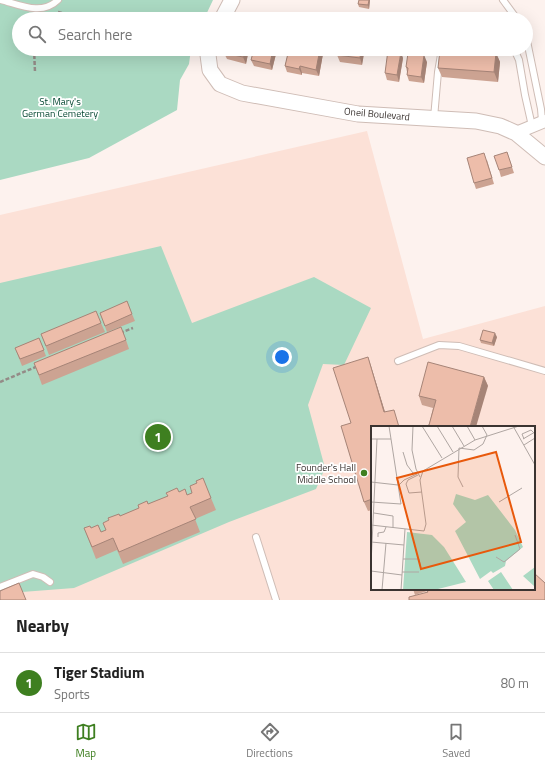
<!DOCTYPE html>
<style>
:root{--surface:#fff;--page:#f2f2f2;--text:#222;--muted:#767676;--line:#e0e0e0;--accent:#3e7f20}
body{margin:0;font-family:"Titillium Web",sans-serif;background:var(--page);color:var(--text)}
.you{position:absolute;left:282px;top:357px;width:14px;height:14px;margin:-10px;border:3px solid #fff;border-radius:50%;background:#1a73e8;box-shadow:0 0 0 6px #1a73e833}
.badge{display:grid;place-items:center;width:26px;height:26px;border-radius:50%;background:var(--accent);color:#fff;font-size:13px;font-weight:700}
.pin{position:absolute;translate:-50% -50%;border:2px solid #fff;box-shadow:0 1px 4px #0006}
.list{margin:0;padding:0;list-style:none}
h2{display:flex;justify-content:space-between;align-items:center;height:52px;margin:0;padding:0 16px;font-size:17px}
h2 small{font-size:13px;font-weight:400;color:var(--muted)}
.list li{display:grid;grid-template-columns:26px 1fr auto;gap:12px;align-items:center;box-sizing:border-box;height:60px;padding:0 16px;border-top:1px solid var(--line)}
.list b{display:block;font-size:15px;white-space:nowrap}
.list p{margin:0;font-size:13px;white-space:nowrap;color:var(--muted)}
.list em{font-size:13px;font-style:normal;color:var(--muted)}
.icon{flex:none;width:22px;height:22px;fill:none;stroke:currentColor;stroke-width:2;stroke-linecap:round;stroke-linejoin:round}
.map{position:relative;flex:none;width:545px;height:600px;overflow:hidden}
.search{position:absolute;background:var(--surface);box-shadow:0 4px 16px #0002;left:12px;right:12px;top:12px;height:44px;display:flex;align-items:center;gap:10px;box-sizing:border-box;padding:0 14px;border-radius:22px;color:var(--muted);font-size:15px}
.sheet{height:112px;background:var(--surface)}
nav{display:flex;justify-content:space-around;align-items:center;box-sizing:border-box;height:56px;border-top:1px solid var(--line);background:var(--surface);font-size:11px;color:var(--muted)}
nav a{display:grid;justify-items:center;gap:2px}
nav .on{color:var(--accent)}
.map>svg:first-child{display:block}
</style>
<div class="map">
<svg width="545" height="600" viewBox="0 0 545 600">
<rect width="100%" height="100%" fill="#fdf2ee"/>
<path fill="#fce1d7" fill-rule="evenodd" d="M367,131L423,339L545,306V600H0V215ZM372,427H534V589H372Z"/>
<g fill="#aad9c2">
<path d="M0,0H213L204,19H19V49H191L189,64L180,80L177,110L89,158L0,180Z"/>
<path d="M161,246L192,323L314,277L371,308L344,365L323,364L308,405L325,468L316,489L229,522L74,588L22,592L0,600V283Z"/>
</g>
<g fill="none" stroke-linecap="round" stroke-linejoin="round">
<defs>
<g id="service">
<path d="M1,0C20,5 42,16 58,0"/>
<path d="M503,0L517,19"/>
<path d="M526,36L541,109L542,121"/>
<path d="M514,49L519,60L525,95L532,126"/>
<path d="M434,118L438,72L442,49"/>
<path d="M398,361L439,345L459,346L545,371"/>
<path d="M256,537L276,600"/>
<path d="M0,587L33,574L43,577L50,582"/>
</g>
<path id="minor" d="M516,133L545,121"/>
<g id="tertiary">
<path d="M222,19L232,0"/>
<path d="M209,49L208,55L210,70L220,84L242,93L358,114L476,121L500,126L516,133L545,157"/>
</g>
</defs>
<use href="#service" stroke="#cfbdb6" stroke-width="8"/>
<use href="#minor" stroke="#cfbdb6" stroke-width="14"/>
<use href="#tertiary" stroke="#cfbdb6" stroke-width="17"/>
<g stroke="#948b87" stroke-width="2.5" stroke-dasharray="4 2" stroke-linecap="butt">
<path d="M58,12L83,19"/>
<path d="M34,49L35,72"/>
<path d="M120,333L133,328"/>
<path d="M0,382L38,366"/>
</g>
<use href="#service" stroke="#fff" stroke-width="6"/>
<use href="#minor" stroke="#fff" stroke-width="12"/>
<use href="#tertiary" stroke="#fff" stroke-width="15"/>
</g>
<g fill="#cca392">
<path d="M359,0H370L369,9L359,7L358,4Z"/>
<path d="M225,49H249L246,64L227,59L224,53Z"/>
<path d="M289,49H321L323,54L319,76L302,73V75L287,72L285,66Z"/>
<path d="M338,49H364L362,65L340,62L337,55Z"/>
<path d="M496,53L500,62L498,82L442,77L438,68Z"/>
<path d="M276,54L272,70L254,66L251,60Z"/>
<path d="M403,58L399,82L387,80L385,73Z"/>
<path d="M427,62L424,83L409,81L407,75V72L406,67Z"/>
<path d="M507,152L514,173L501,177L499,170Z"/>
<path d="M487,160L494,184L476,189L474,183Z"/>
<path d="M100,313L132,314L135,321L107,332Z"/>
<path d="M101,323L105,332L49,355L41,334Z"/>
<path d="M497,337L494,346L481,343L480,340Z"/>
<path d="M39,338L46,356L22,366L15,348Z"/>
<path d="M126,340L129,349L42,385L34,363Z"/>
<path d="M368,357L385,412L397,420L372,427V510L368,511L364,502L351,423Z"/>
<path d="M484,377L488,386L429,425L433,408L422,405L419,396Z"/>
<path d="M197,483L211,498L216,510L195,519L200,532L123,564L117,550L96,559L84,528H91L101,532L106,530L120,516L179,492L187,495L192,493Z"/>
<path d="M413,589H517L519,590L545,600L428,592L427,591L415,595Z"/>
</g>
<g fill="#a68477">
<path d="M369,0H370L369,9L368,5Z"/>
<path d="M245,49H249L246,64L243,57Z"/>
<path d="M273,49L276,54L272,70L270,64Z"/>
<path d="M320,49L323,54L319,76L316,70Z"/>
<path d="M361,49H365L362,65L360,58Z"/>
<path d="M401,52L403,58L399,82L397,75Z"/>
<path d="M496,53L500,62L498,82L494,72Z"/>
<path d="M424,55L427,62L424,83L421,77Z"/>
<path d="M300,66L302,73V75L299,69Z"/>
<path d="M495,333L497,337L494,346L492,343Z"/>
<path d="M368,357L371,366L388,422L384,412Z"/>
<path d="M484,377L488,386L476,427H470Z"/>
</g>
<g fill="#edbdaa" stroke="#a68477">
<path d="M359,0H369L368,5L358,4Z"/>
<path d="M225,49H245L243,57L224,53Z"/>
<path d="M254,49H273L270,64L251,60Z"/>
<path d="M289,49H320L316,70L300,66L299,69L285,66Z"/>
<path d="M338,49H361L360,58L337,55Z"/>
<path d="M440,49H452L496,53L494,72L438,68Z"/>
<path d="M388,50L401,52L397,75L385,73Z"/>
<path d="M408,53L424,55L421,77L407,75L408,68L406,67Z"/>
<path d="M507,152L512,167L499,170L494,156Z"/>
<path d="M484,153L492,178L474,183L467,158Z"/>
<path d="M127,301L132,314L105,326L100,313Z"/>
<path d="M96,311L101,323L46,346L41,334Z"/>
<path d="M121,327L126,340L39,375L34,363Z"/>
<path d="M483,330L495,333L492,343L480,340Z"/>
<path d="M39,338L44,350L20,359L15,348Z"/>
<path d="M368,357L384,412L394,410L399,427H372V499L364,502L341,426L351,423L333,368Z"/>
<path d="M428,362L484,377L470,427H423L429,425L436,400L419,396Z"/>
<path d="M203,478L211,498L190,507L196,519L119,552L113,538L92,547L84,528L90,526L91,528L98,525L101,532L106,530L103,523L109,520L108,518L119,514L120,516L139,508L138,505L147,501L148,504L168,496L166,493L177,488L179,492L185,489L187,495L192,493L190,486L197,483L196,481Z"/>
<path d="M534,573L545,583V600H409V597L428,592L426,589H517L519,590L520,589H534Z"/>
<path d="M19,583L26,600H0V591Z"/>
</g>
<circle fill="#3e7f20" stroke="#fff" stroke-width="1.5" cx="364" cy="473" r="4"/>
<g text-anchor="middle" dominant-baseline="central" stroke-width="3.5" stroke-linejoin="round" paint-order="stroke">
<g font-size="10" fill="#044731" stroke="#fff">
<text x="60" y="101">St. Mary's<tspan x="60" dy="12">German Cemetery</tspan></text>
</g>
<g font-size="10" fill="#3b3431" stroke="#fff">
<text transform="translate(377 114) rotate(5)">Oneil Boulevard</text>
</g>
<g font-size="10" fill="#3b3431" stroke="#fff" text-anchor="end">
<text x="356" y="467">Founder's Hall<tspan x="356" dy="12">Middle School</tspan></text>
</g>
</g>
<g transform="translate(371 426)">
<rect width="164" height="164" fill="#fdf2ee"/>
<path d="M85,68L104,74L117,69L144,104L152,121L135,135L134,140L122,147L120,145L109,153L84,105L95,96L82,78ZM36,106L61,109L73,121L95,156L63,164H32ZM164,141V159L163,160L152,150ZM130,146L142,164H123L117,155Z" fill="#aad9c2"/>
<path fill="none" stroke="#afa6a2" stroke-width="1" d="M42,0L41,24L45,43L49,51M51,0L71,32M66,0L82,26M81,0L93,20M96,0L104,14M142,0L164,39M0,13H20M152,13L164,6M153,13L151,8L160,4L163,7M153,19L164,12M32,26L36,39L42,47H46M47,49L37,54L35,58L38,67L51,66M0,56L27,59M27,60L33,54L46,48M92,61L87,51L88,22L103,24L112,18L116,9L111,0M0,76L30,78L18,0M128,76L151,62M3,87L22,90V102M0,99L53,105L55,98L49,54L52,45L104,14L148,0M7,111V107L13,106L15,101M0,116L33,119M125,131L133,136L149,123L144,109M32,133H48L50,143M0,138L6,13M0,145L31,149M31,146H48M11,164L15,117M30,164L34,103"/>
<path fill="#e8590c" fill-opacity="0.15" stroke="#e8590c" stroke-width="2" d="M125,26L150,116L50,143L26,52Z"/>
<rect width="164" height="164" fill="none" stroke="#3b3431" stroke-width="2"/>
</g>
</svg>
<div class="you"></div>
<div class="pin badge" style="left:158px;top:437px">1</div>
<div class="search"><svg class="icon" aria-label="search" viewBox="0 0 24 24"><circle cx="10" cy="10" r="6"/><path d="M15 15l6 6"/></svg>Search here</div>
</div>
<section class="sheet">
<h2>Nearby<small></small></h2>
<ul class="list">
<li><span class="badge">1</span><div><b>Tiger Stadium</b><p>Sports</p></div><em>80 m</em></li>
</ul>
</section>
<nav>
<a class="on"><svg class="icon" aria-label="map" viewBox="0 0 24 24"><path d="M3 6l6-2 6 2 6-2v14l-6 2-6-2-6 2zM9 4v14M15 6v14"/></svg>Map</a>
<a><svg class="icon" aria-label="directions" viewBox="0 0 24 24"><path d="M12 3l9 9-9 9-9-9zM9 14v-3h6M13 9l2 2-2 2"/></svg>Directions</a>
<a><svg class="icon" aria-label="saved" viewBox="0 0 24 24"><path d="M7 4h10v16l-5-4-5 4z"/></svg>Saved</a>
</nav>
